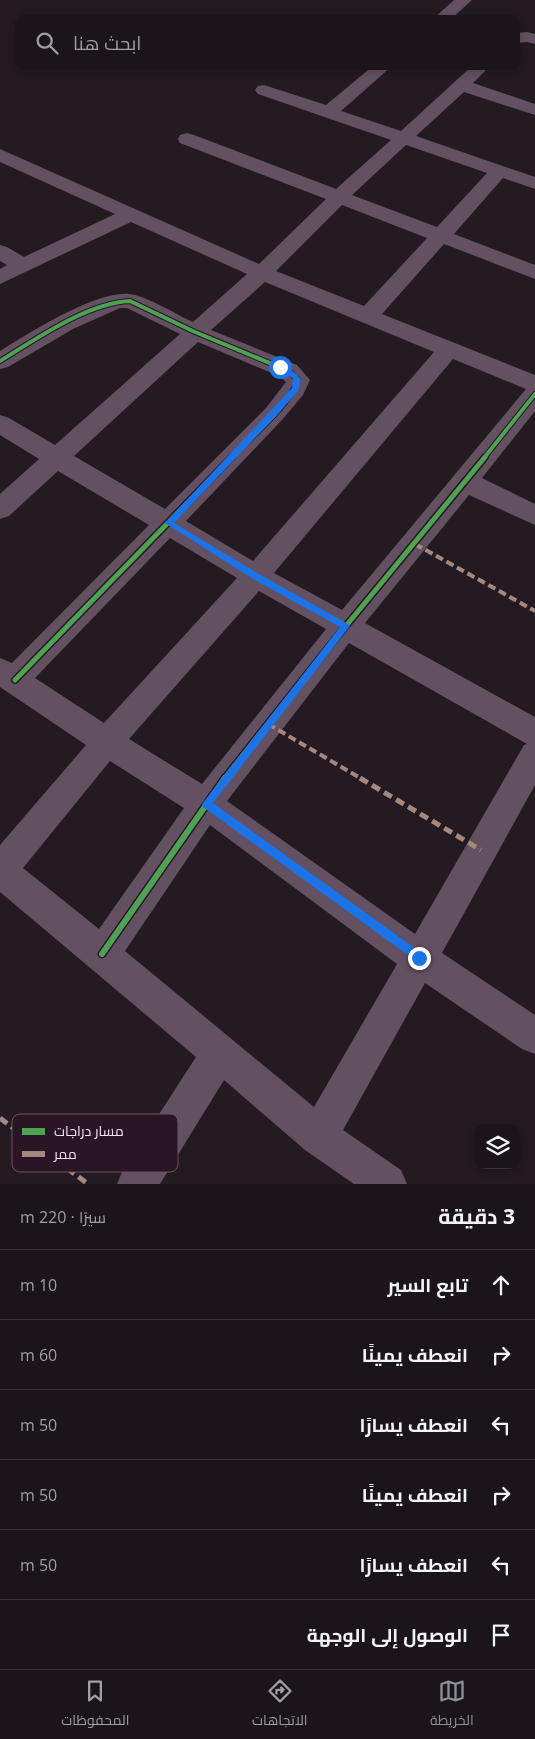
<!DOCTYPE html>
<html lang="ar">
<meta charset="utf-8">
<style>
:root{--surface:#1b141a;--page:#241d23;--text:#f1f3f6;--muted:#a09ea2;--line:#393339;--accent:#8c9099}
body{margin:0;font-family:"Open Sans",Cairo,sans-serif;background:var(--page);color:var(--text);direction:rtl}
.controls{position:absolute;right:15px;bottom:15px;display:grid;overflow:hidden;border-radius:10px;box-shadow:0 2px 8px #0003}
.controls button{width:45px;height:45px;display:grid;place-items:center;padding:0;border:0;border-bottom:1px solid var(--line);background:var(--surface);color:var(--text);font:25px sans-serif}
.stop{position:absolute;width:15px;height:15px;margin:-11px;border:4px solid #1a73e8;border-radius:50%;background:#fff}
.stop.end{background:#1a73e8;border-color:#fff;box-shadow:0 1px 5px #0008}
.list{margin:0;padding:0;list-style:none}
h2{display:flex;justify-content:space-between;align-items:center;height:65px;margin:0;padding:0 20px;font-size:21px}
h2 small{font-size:16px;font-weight:400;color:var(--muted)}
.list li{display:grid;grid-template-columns:32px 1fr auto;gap:15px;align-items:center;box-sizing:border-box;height:70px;padding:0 20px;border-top:1px solid var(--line)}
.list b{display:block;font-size:19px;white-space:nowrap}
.list em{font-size:16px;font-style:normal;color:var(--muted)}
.icon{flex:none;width:28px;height:28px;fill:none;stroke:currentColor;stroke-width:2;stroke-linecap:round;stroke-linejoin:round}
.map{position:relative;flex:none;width:535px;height:1184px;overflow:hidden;direction:ltr}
.search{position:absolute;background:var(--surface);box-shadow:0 2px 8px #0003;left:15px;right:15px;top:15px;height:55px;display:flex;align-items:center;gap:12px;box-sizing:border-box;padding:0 18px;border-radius:10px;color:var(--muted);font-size:19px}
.sheet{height:485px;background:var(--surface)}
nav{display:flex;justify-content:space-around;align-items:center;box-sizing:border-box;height:70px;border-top:1px solid var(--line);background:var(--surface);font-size:14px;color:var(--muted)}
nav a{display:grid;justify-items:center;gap:2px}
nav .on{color:var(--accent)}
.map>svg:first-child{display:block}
</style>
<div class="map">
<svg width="535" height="1184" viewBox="0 0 535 1184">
<rect width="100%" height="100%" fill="#241a22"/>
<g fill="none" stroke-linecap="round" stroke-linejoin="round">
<g fill="#635061" fill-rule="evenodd">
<path d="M454,0H472L451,19H433Z"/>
<path d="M527,32L535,34V44L527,42L516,43V33Z"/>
<path d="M373,66H392L341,111L401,131L472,66H490L473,83L535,104V115L464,92L416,136L535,177V189L503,178L454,234L535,265V279L444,244L382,314L535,375V411L482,478L535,504V525L469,495L365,623L535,717V785L442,953L535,1015V1054L522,1049L425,983L343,1130L401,1170L407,1184H354L305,1150L224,1080L160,1184H117L123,1170L196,1057L0,892V845L86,745L0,687V658L12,663L149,525L58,471L9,516L0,519V494L39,459L0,435V415L9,418L55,445L180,334L127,308H120L73,329L8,367L0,369V351C29,333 95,291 129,294C145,295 177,315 193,322L247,274L131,222L0,284V269L7,265L0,261V245L7,247L24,257L115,214L0,162V149L259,264L326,199L180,143L178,139L180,135L187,133L194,135L336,189L391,140L258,94L255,90L258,86L264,85L326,105ZM406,145L487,173L437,227L352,195ZM342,205L427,238L364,306L276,271ZM265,282L434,352L253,561L186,521L282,420L303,395L310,380L297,365L211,330ZM198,342L281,377L286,382L266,408L165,509L74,456ZM453,359L526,389L342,610L274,573ZM170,538L237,578L104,723L35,678ZM259,591L326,629L202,784L129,739ZM349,643L527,744L524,745L415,934L227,801ZM110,761L184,808L99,929L23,868ZM210,825L397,964L314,1107L125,951Z"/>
</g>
<g stroke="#a5887d" stroke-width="4" stroke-dasharray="8 4" stroke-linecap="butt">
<path d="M415,544L535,611"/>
<path d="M268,724L362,779"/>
</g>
<g stroke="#a5887d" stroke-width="5" stroke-dasharray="9 5" stroke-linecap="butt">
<path d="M360,778L481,850"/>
<path d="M0,1118L88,1184"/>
</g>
<defs>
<g id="cycleway-far2">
<path d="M0,361C36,339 87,303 130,301L195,332L289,371L298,380C290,405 250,438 231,458"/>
<path d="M484,458L535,394"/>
</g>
<g id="cycleway-far1">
<path d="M15,680L232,457"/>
<path d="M224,779L327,649L485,457"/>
</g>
<path id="cycleway" d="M102,954L225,778"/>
</defs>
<use href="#cycleway-far2" stroke="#291524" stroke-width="6"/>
<use href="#cycleway-far1" stroke="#291524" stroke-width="8"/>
<use href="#cycleway" stroke="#291524" stroke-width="9"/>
<use href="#cycleway-far2" stroke="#4ca352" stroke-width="4"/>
<use href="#cycleway-far1" stroke="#4ca352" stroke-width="5"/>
<use href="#cycleway" stroke="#4ca352" stroke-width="6"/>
</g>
<path fill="#1a73e8" d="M277,366C286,365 297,373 301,380L298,391L276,416L174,523L259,574L348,624L350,626L213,803L423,954L425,958L423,962L419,963L203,807L202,804L340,627L253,579L165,523L292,388L293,378L277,369Z"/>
<rect x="12" y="1114" width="166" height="58" rx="8" fill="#291524" stroke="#685263" stroke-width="1"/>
<rect x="22" y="1128" width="23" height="7" fill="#4ca352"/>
<rect x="22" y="1151" width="23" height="6" fill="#a5887d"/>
<g font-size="14" fill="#fbe1f6">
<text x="54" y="1136">مسار دراجات</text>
<text x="54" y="1159">ممر</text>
</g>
</svg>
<div class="controls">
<button><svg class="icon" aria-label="layers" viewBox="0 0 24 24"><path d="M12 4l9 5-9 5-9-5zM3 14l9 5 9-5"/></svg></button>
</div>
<div class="stop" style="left:280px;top:367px"></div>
<div class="stop end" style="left:419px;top:958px"></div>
<div class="search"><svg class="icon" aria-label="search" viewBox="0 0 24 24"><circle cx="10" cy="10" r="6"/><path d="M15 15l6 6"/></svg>ابحث هنا</div>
</div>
<section class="sheet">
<h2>3 دقيقة<small>سيرًا · 220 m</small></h2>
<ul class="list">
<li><svg class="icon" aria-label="ahead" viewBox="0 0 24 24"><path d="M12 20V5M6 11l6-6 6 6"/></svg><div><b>تابع السير</b></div><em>10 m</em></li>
<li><svg class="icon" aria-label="right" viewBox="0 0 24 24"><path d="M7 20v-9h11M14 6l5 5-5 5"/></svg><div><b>انعطف يمينًا</b></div><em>60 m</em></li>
<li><svg class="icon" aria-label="left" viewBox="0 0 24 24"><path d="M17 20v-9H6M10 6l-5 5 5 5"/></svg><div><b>انعطف يسارًا</b></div><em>50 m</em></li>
<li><svg class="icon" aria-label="right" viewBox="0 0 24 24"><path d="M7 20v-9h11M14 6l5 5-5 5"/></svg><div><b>انعطف يمينًا</b></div><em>50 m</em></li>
<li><svg class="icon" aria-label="left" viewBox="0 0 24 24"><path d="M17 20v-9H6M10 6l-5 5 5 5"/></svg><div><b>انعطف يسارًا</b></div><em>50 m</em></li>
<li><svg class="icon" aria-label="arrive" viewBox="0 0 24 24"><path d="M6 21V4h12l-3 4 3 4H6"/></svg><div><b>الوصول إلى الوجهة</b></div></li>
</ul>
</section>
<nav>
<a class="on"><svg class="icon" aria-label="map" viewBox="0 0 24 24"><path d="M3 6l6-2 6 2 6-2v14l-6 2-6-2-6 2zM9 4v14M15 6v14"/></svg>الخريطة</a>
<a><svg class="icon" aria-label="directions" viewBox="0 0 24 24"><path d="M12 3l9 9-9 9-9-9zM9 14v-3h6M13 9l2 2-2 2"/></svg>الاتجاهات</a>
<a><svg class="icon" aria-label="saved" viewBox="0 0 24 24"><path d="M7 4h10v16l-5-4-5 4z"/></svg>المحفوظات</a>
</nav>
